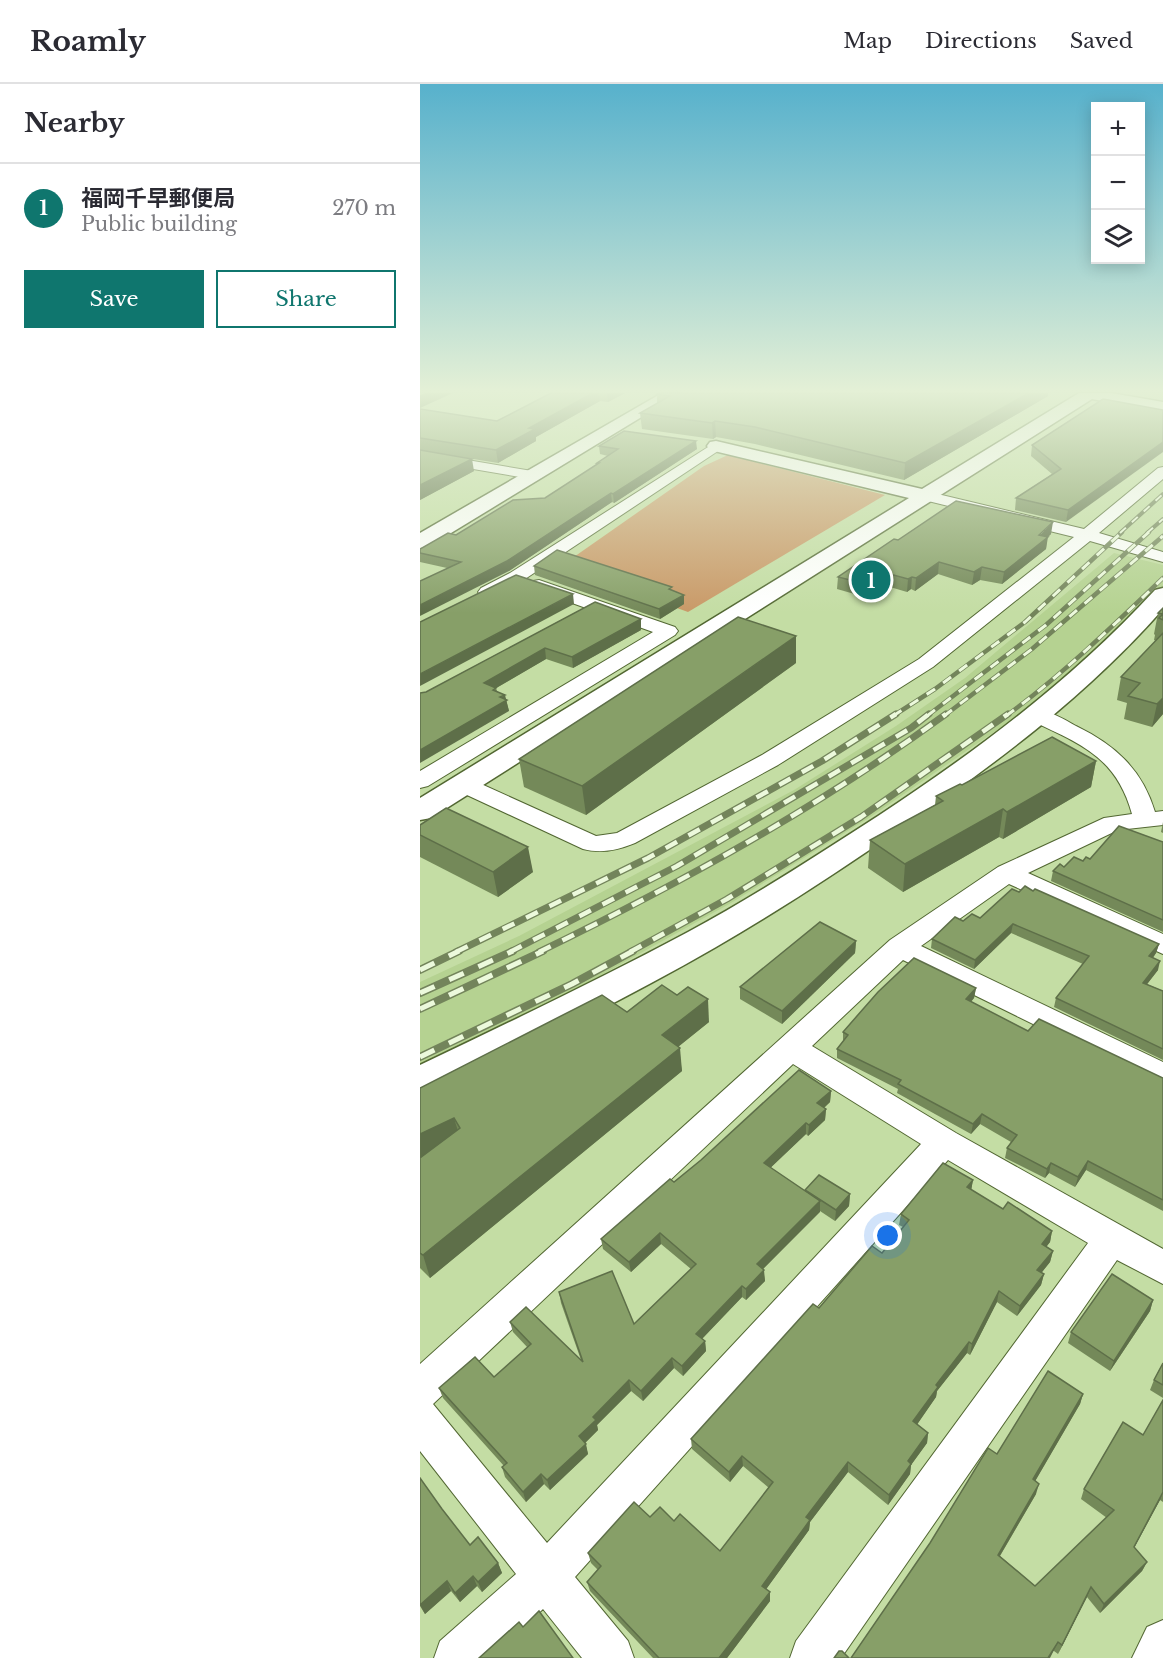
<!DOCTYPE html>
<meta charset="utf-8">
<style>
:root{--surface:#fff;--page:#f7f7f7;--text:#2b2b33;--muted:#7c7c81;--line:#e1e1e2;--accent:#0f766e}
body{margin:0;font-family:"Libre Baskerville","Noto Sans JP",serif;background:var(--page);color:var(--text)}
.controls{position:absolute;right:18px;top:18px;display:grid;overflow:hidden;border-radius:0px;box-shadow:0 3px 15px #0003}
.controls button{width:54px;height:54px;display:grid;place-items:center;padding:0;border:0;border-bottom:2px solid var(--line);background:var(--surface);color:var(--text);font:30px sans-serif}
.you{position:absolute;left:468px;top:1152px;width:21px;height:21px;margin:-15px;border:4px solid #fff;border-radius:50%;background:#1a73e8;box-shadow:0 0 0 9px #1a73e833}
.badge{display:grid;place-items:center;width:39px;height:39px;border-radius:50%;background:var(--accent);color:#fff;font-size:20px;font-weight:700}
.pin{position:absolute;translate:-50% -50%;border:3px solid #fff;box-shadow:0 2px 6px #0006}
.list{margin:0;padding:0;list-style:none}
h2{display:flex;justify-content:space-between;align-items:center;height:78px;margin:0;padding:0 24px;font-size:26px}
h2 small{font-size:20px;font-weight:400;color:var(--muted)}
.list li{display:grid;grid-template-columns:39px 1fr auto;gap:18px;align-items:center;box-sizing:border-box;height:90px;padding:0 24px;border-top:2px solid var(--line)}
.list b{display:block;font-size:22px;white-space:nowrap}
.list p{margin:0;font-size:20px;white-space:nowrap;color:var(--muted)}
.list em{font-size:20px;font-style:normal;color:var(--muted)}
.actions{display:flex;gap:12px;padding:18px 24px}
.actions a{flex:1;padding:14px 0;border:2px solid var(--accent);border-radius:0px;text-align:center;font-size:21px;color:var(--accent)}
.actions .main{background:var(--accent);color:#fff}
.icon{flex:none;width:33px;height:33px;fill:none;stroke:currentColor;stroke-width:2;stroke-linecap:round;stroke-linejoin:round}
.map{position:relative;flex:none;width:743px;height:1574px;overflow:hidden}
header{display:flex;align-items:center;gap:36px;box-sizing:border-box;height:84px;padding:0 30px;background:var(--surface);border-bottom:2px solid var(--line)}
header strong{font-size:28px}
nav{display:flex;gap:33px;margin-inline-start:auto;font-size:21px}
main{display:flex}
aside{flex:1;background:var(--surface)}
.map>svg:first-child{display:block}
</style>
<header>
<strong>Roamly</strong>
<nav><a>Map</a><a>Directions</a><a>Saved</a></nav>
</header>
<main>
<aside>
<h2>Nearby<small></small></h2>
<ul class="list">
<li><span class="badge">1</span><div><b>福岡千早郵便局</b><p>Public building</p></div><em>270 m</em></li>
</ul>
<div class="actions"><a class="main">Save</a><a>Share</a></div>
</aside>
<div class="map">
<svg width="743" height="1574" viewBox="0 0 743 1574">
<rect width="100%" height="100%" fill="#c4dda4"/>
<path fill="#b5d291" d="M694,469L743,481V504L619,617L452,732L311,819L165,900L0,983V898L99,852L374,706L476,642L545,594Z"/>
<path fill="#c99967" d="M308,371L465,411L268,528L141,482L284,382Z"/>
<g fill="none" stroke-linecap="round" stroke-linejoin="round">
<defs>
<g id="street">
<path d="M296,358L303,362L301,365L102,497C90,503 75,515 61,512L58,508L61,504L90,489Z"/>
<path d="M0,368L112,387L119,391L112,395L0,376Z"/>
<path d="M743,383V395L679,449L743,468V478L670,457L513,583L358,681L215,759C198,766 181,770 163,765L34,705L30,700L34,695L42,693L50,695L176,752L197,749L342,671L499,575L654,453L500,415L497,412L500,409L505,407L664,445L738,384Z"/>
<path d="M119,496L255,543L258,547L255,551L8,702L0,704V687L233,548L113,505L110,501L113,497Z"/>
<path d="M618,625C631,628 644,635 656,642C695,661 722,685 735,728L743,727V741L698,746L608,789L743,850V870L589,800L501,862L743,978V1004L483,876L392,962L536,1049L743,1165V1200L697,1176L421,1574H370L376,1557L668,1159L528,1076L155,1493L208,1557L214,1574H162L123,1525L71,1574H14L20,1557L96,1490L0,1367V1280L470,856L578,783L684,734L712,730C696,672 660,660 610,636L607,631L610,626ZM373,980L501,1060L127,1459L13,1320Z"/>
<path d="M743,1536V1574H712L727,1543Z"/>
</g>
<g id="secondary">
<path d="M659,309H691L743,318V328L672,315L11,734L0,736V714L489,414L290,366L287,362L290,358L296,357L502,405Z"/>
<path d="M743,504V525C667,611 577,679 483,743C422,785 360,826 296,863C204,916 109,962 14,1010L0,1015V981C90,938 180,895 268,848C333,813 396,772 458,732C558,666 653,595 735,506Z"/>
</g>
<path id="highway" d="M242,309H261L8,463L0,464V449Z"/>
</defs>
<use href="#street" stroke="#526732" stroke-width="2"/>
<use href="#secondary" stroke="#526732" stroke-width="3"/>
<use href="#highway" stroke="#526732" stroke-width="3"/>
<use href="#street" fill="#fff" fill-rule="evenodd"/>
<use href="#secondary" fill="#fff" fill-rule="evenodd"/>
<use href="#highway" fill="#fff" fill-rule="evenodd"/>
<defs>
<g id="rail-far3">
<path d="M700,449L743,410"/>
<path d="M727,449L743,435"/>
</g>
<g id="rail-far2">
<path d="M473,632L515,605L605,538L702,448"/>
<path d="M507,632L626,541L729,448"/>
<path d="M524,632L612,565L743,452"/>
<path d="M586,632C642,591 693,542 743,494"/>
</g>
<g id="rail-far1">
<path d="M36,868L228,774L402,677L476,630"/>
<path d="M90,868L257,782L491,644L509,630"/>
<path d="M119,868C261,799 399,723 526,630"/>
<path d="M210,868L307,815L441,733L588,630"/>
</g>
<g id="rail">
<path d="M0,886L39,867"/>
<path d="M0,909L93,867"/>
<path d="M0,925L123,867"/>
<path d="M0,973L152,900L213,867"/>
</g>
</defs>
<use href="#rail-far3" stroke="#73845b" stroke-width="4"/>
<use href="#rail-far2" stroke="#73845b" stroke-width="4.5"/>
<use href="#rail-far1" stroke="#73845b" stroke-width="7"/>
<use href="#rail" stroke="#73845b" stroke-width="8"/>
<use href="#rail-far3" stroke="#ecf9dc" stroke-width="2" stroke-dasharray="8" stroke-linecap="butt"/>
<use href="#rail-far2" stroke="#ecf9dc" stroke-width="3" stroke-dasharray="10" stroke-linecap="butt"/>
<use href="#rail-far1" stroke="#ecf9dc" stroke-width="4.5" stroke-dasharray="13" stroke-linecap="butt"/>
<use href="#rail" stroke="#ecf9dc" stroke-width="5" stroke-dasharray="16" stroke-linecap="butt"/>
</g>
<g fill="#748959">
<path d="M131,309H205L188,318L180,317L116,353V357L78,379L47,374L54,387L0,416V325L77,337Z"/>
<path d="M237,310L628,312L484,396L335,360L296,353L293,355L222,345L220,329L237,319Z"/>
<path d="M683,315L646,438L595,426L596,414L632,390L611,372L612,361Z"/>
<path d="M179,362L277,365L194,419L192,418L89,487L27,484L0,478V465L125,414L177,381V379L188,372L180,370Z"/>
<path d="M631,450L627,453L626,465L582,500L560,496L552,501L518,490L495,507L491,505L487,508L470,503L465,506L457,504L445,513L417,505L418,493L478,456Z"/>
<path d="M114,482L252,507L264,520L240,535L115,491Z"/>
<path d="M175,518L221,535V546L153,584L126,575L76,604L77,607L86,616L89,627L6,608Z"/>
<path d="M743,524V630L732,643L704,635L707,619L697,616L701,593L736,557L734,556L735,551L734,550L738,529Z"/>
<path d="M376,579L166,731L104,703L99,675Z"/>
<path d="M676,677L671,703L583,755L579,753L483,808L448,784L450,756L515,721L516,712L542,701Z"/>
<path d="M743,738V749L741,748Z"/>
<path d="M0,741L113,788L78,813L0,773Z"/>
<path d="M743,758V848L631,797L633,787L644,783L670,775Z"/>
<path d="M599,808L739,860L736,869L733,874L738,886L727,900L743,907V976L634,923L636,914L663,880L591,849L554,885L511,864L512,855L543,837L560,834Z"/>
<path d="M436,857L435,869L362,940L320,915V903Z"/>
<path d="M556,904L554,914L551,918L608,947L743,994V1127L666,1086L655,1103L629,1089L625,1094L585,1074L587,1064L591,1058L560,1040L551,1050L477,1009L478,1005L417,974V965L423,958V948Z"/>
<path d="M207,928L289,938L258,963L262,987L10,1194L0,1184V1004Z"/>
<path d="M411,1007L410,1018L404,1024L406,1025L405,1036L388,1052L386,1050L350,1084L385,1107L430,1110L429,1122L415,1137L400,1127L343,1185L345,1197L326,1216L322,1213L282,1255L285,1257L286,1267L263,1292L254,1284L223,1317L211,1307L177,1341L178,1346L165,1359L168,1370L130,1406L124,1400L106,1418L85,1393L82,1383L84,1382L23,1314L19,1304L74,1293L108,1264L93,1248L90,1238L161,1276L141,1219L139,1208L214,1240L271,1185L241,1160L211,1188L183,1165L181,1155L254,1098Z"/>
<path d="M553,1096L551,1106L583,1125L632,1147L630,1158L626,1163L633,1167L630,1178L621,1189L624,1190L621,1201L597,1232L577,1218L550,1271L547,1269L517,1307L516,1313L497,1340L508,1349L507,1359L491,1381L490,1390L468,1421L428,1388L390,1438L389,1446L346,1505L350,1517L307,1574H233L170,1507L167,1498L178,1486L171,1479L168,1469L230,1433L254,1437L300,1467L349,1404L323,1382L310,1398L272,1365L271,1355L399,1224L462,1169L483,1143L479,1141L481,1130Z"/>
<path d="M733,1216L730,1227L690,1287L648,1259L651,1248Z"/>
<path d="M743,1279V1314L730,1306L734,1296Z"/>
<path d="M663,1310L660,1320L615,1397L616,1410L580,1472L615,1502L687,1434L661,1415L664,1405L723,1351L743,1316V1418L740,1416L714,1464L727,1478L722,1487L680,1529L667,1513L638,1570L634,1567L431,1574L577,1370Z"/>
<path d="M0,1394L22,1425L50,1461L78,1479L82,1489L62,1508L57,1502L40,1518L31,1507L5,1530L0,1522Z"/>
</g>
<g fill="#5e6f49">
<path d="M6,309H33L0,324V311Z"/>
<path d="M173,309H179L180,317L116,353V357L78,379L76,366L109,344Z"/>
<path d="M187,309H205L188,318Z"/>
<path d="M609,309H628V312L484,396L485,379Z"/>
<path d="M295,337L296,353L293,355L292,339Z"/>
<path d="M276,357L277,365L194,419L193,410Z"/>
<path d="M743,358V368L646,438L648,426Z"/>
<path d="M52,375L54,387L0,416V401Z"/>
<path d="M191,409L192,418L89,487L0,532V521Z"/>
<path d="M633,438L631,450L626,455L628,453L626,465L582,500L584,488Z"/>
<path d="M519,478L518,490L495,507L496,494Z"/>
<path d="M562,483L560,496L552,501L554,488Z"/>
<path d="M470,490V503L465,506L466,494Z"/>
<path d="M458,491L457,504L445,513L446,500Z"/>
<path d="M492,493L491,505L487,508L488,495Z"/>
<path d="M153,510L154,520L0,602V590Z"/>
<path d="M264,511V520L240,535L239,525Z"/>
<path d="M221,535V546L153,584L152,573Z"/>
<path d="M376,552V579L166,731L162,702Z"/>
<path d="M125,564L126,575L66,610L64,599Z"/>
<path d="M85,611L89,627L0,679V666Z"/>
<path d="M743,614V630L732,643L737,620Z"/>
<path d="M676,677L671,703L583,755L587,728Z"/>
<path d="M583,725L579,753L483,808L485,780Z"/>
<path d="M108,763L113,788L78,813L73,788Z"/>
<path d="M593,840L591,849L554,885L555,876Z"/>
<path d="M436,857L435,869L362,940V927Z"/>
<path d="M739,860L736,869L727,881L729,872Z"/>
<path d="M740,877L738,886L721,908L723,899Z"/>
<path d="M556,904L554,914L544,925L546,915Z"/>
<path d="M288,915L289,938L244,974L242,951Z"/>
<path d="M260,964L262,987L10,1194L3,1171Z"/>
<path d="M411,1007L410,1018L397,1030V1019Z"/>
<path d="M406,1025L405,1036L388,1052L389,1041Z"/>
<path d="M562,1030L560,1040L551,1050L553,1040Z"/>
<path d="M34,1034L41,1057L0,1076V1050Z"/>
<path d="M386,1039V1050L344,1090V1079Z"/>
<path d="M668,1077L666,1086L655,1103L658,1093Z"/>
<path d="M631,1079L629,1089L625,1094L627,1085Z"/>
<path d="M553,1096L551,1107L547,1103Z"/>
<path d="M430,1110L429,1122L415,1137L416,1126Z"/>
<path d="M400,1117V1128L337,1191V1180Z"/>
<path d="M632,1147L630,1158L620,1171L622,1160Z"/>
<path d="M240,1149L241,1160L211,1188L209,1178Z"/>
<path d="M633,1167L630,1178L615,1197L617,1186Z"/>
<path d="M344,1186L345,1197L326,1216V1205Z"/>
<path d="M624,1190L621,1201L597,1232L600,1222Z"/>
<path d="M322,1202V1213L277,1260L276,1250Z"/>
<path d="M579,1207L577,1218L550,1271L552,1260Z"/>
<path d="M733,1216L730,1227L690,1287L694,1277Z"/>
<path d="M285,1257L286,1267L263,1292L262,1282Z"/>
<path d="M549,1258L547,1269L517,1307L516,1313L492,1348L493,1337L516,1301Z"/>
<path d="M252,1274L254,1284L223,1317L221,1307Z"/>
<path d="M209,1296L211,1307L177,1341L178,1346L162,1362L159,1352L173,1333Z"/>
<path d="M663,1310L660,1320L610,1406L613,1395Z"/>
<path d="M508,1349L507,1359L491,1381L490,1390L468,1421L469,1411L488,1377Z"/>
<path d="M166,1360L168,1370L130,1406L127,1396Z"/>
<path d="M322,1372L323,1382L310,1398L309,1388Z"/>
<path d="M428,1378V1388L390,1438L389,1446L342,1511V1502L386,1433Z"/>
<path d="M121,1390L124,1400L106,1418L103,1408Z"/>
<path d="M619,1400L616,1410L575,1480L578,1471Z"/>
<path d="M743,1408L740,1416L709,1473L714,1463Z"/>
<path d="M727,1478L722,1487L680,1529L684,1520Z"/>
<path d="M78,1479L82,1489L62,1508L58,1498Z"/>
<path d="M53,1492L57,1502L40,1518L35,1509Z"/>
<path d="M27,1497L31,1507L5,1530L0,1521Z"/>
<path d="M671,1503L667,1513L638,1570L642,1561Z"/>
<path d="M350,1508V1517L307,1574H299Z"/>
<path d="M638,1558L630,1574H628Z"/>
</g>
<g fill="#879f68" stroke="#5e6f49" stroke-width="1.5">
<path d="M131,309H173L109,344L115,345L76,366L0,354V325L77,337Z"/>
<path d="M239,309H609L485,379L335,343L295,337L292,339L220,329L250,312L237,310Z"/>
<path d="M683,315L743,326V358L648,426L596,414L641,385L612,361Z"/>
<path d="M204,347L276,357L193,410L191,409L87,477L0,521V497L41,478L0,469V465L28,449L36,451L93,416L125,414L179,379H177L198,365L179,362Z"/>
<path d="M0,366L52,375L0,401Z"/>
<path d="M536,417L633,438L619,451L628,453L584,488L562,483L554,488L519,478L496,494L492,493L488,495L470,490L466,494L458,491L446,500L418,493L474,455L478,456Z"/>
<path d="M137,466L252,503L249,505L264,511L239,525L114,482Z"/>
<path d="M96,491L153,510L0,590V538Z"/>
<path d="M175,518L221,535L152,573L125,564L64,599L76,604L73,606L85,611L80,613L87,616L0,666V609L6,608Z"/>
<path d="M743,524V536L739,534L743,530L738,529Z"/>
<path d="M318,533L376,552L162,702L99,675Z"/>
<path d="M743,549V614L737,620L708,612L720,599L701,593Z"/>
<path d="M632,653L676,677L587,728L583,725L485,780L450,756L523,717L516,712L540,700L542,701Z"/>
<path d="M26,724L108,763L73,788L0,751V741Z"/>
<path d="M699,742L743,758V836L633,787L640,780L644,783L654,773L663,777L666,773L670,775Z"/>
<path d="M605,802L613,807L615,805L739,860L729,872L740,877L723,899L743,907V965L636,914L669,872L593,840L555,876L512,855L535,833L543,837L552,830L560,834L592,805L599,808Z"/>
<path d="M400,838L436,857L362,927L320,903Z"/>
<path d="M494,874L556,904L546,915L608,947L619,935L743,994V1116L668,1077L658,1093L631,1079L627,1085L587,1064L597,1051L562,1030L553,1040L478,1000L481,996L417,965L428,951L423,948L458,908Z"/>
<path d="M242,901L257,911L268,903L288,915L242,951L260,964L3,1171L0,1169V1074L40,1044L34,1034L0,1050V1004L182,911L207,928Z"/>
<path d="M379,986L411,1007L397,1019L406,1025L389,1041L386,1039L344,1079L400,1117L337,1180L344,1186L326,1205L322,1202L276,1250L285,1257L262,1282L252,1274L221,1307L209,1296L173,1333L176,1336L159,1352L166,1360L127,1396L121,1390L103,1408L82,1383L87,1379L19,1304L55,1273L74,1293L111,1260L90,1238L106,1223L163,1278L139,1208L192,1187L214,1240L276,1180L240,1149L209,1178L181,1155L250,1095L254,1098L281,1076Z"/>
<path d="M523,1079L553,1096L547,1103L583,1125L588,1118L632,1147L622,1160L633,1167L617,1186L624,1190L600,1222L579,1207L552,1260L549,1258L516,1301L518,1303L493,1337L508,1349L488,1377L491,1380L469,1411L428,1378L386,1433L390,1436L342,1502L350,1508L299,1574H239L167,1498L181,1482L168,1469L214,1418L230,1433L240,1423L254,1437L260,1430L300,1467L353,1398L322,1372L309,1388L271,1355L393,1220L399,1224L452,1162L462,1169L489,1136L481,1130Z"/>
<path d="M399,1091L430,1110L416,1126L385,1106Z"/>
<path d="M692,1190L733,1216L694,1277L651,1248Z"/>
<path d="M743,1279V1301L734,1296Z"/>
<path d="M628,1287L663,1310L613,1395L619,1400L578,1471L615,1502L694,1426L664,1405L703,1338L723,1351L743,1316V1408L714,1463L727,1478L684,1520L671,1503L642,1561L638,1558L628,1574H431L510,1459L568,1364L577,1370Z"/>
<path d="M0,1394L22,1425L50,1461L58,1453L78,1479L58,1498L53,1492L35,1509L27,1497L0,1521Z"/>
<path d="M119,1527L153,1574H59L99,1538L103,1543Z"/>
<path d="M419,1567H422L429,1574H414Z"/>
</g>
<linearGradient id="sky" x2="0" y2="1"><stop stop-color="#57b1cc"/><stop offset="0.58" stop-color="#e4f0d6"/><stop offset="1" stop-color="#e4f0d6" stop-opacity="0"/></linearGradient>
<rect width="743" height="529" fill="url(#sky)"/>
</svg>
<div class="controls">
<button>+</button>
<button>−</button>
<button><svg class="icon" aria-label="layers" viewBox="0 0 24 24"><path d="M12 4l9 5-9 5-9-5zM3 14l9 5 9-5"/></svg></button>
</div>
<div class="you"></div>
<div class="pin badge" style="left:451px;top:496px">1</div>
</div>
</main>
